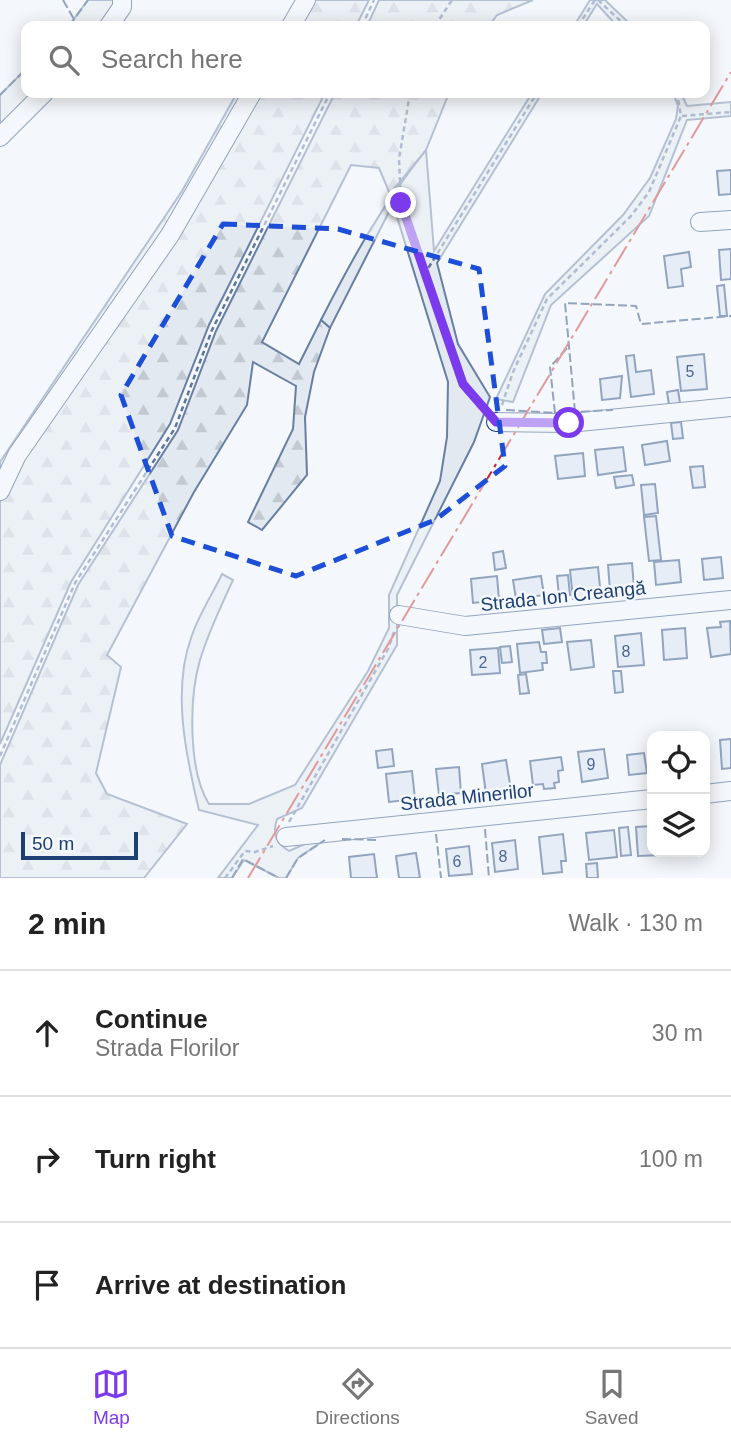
<!DOCTYPE html>
<meta charset="utf-8">
<style>
:root{--surface:#fff;--page:#f2f2f2;--text:#222;--muted:#767676;--line:#e0e0e0;--accent:#7c3aed}
body{margin:0;font-family:Arial,sans-serif;background:var(--page);color:var(--text)}
.controls{position:absolute;right:21px;bottom:21px;display:grid;overflow:hidden;border-radius:14px;box-shadow:0 4px 18px #0003}
.controls button{width:63px;height:63px;display:grid;place-items:center;padding:0;border:0;border-bottom:2px solid var(--line);background:var(--surface);color:var(--text);font:35px sans-serif}
.scale{position:absolute;left:21px;bottom:18px;width:117px;box-sizing:border-box;padding-left:7px;border:4px solid #1d3f73;border-top:0;font-size:19px;line-height:24px;white-space:nowrap;color:#1d3f73;-webkit-text-stroke:5px #f4f7fb;paint-order:stroke}
.stop{position:absolute;width:21px;height:21px;margin:-16px;border:5px solid #7c3aed;border-radius:50%;background:#fff}
.stop.end{background:#7c3aed;border-color:#fff;box-shadow:0 2px 7px #0008}
.list{margin:0;padding:0;list-style:none}
h2{display:flex;justify-content:space-between;align-items:center;height:91px;margin:0;padding:0 28px;font-size:30px}
h2 small{font-size:23px;font-weight:400;color:var(--muted)}
.list li{display:grid;grid-template-columns:46px 1fr auto;gap:21px;align-items:center;box-sizing:border-box;height:126px;padding:0 28px;border-top:2px solid var(--line)}
.list b{display:block;font-size:26px;white-space:nowrap}
.list p{margin:0;font-size:23px;white-space:nowrap;color:var(--muted)}
.list em{font-size:23px;font-style:normal;color:var(--muted)}
.icon{flex:none;width:38px;height:38px;fill:none;stroke:currentColor;stroke-width:2;stroke-linecap:round;stroke-linejoin:round}
.map{position:relative;flex:none;width:731px;height:878px;overflow:hidden}
.search{position:absolute;background:var(--surface);box-shadow:0 4px 18px #0003;left:21px;right:21px;top:21px;height:77px;display:flex;align-items:center;gap:18px;box-sizing:border-box;padding:0 24px;border-radius:14px;color:var(--muted);font-size:26px}
.sheet{height:469px;background:var(--surface)}
nav{display:flex;justify-content:space-around;align-items:center;box-sizing:border-box;height:98px;border-top:2px solid var(--line);background:var(--surface);font-size:19px;color:var(--muted)}
nav a{display:grid;justify-items:center;gap:4px}
nav .on{color:var(--accent)}
.map>svg:first-child{display:block}
</style>
<div class="map">
<svg width="731" height="878" viewBox="0 0 731 878">
<defs>
<pattern id="forest-firs" width="22" height="20" patternUnits="userSpaceOnUse" patternTransform="scale(1.75)"><rect width="22" height="20" fill="#e3e9f0"/><path d="M5 1l3.5 6h-7zM16 11l3.5 6h-7z" fill="#c2c9d1"/></pattern>
</defs>
<rect width="100%" height="100%" fill="#f4f7fb"/>
<g fill="#e3e9f0" stroke="#687fa3" stroke-width="2">
<path d="M88,0H115L112,10L97,26H69Z"/>
<path d="M590,0H605L632,26H617L597,4L583,26H574Z"/>
<path d="M26,69V93H35L0,129V95Z"/>
<path d="M532,93H542L437,263L458,344L490,397L474,442L397,595V645L302,808L277,819C272,834 276,843 289,851L314,840L326,839L298,858L286,878H279L244,860L232,878H218L258,825L199,810C186,756 172,691 191,638C198,616 212,595 222,574L233,580C221,606 208,633 200,660C189,698 188,771 209,804H249L295,785L368,671L389,628V595L440,481L447,437L448,382L393,204L330,328L321,320C352,259 383,203 426,150L434,251Z"/>
<path d="M673,93H681L687,106L731,102V116L687,120L649,216L551,305L513,402L496,399L545,294L623,215L650,178L676,119L678,106Z"/>
</g>
<g fill="url(#forest-firs)" stroke="#687fa3" stroke-width="2">
<path d="M311,0H369L356,26H295Z"/>
<path d="M379,0H533L497,15L489,26H367Z"/>
<path d="M237,93H248L216,148L0,480V462L182,191Z"/>
<path d="M257,93H325L209,325L170,424L71,582L0,744V502L25,454Z"/>
<path d="M335,93H449L426,150L390,194L379,168L351,165L262,342L299,364L321,320L330,328L314,372L305,417L307,475L262,530L248,522L293,429L296,386L253,362L247,405L194,492L107,655L121,667L96,773L107,794L187,824L144,878H0V765L78,585L178,430L216,331Z"/>
</g>
<g fill="#d5e0f0" stroke="#1d3f73" stroke-width="2">
<path d="M731,170V194L719,195L717,171Z"/>
<path d="M731,249V279L721,280L719,250Z"/>
<path d="M689,252L691,267L681,269L683,286L668,288L664,256Z"/>
<path d="M724,285L727,316H720L717,286Z"/>
<path d="M704,354L707,389L681,391L677,357Z"/>
<path d="M634,355L636,372L651,370L654,394L631,397L626,356Z"/>
<path d="M622,376L620,398L602,400L600,379Z"/>
<path d="M678,390L680,403L669,405L667,392Z"/>
<path d="M681,422L683,438L673,439L671,423Z"/>
<path d="M667,441L670,461L645,465L642,445Z"/>
<path d="M623,447L626,471L598,475L595,450Z"/>
<path d="M583,453L585,476L558,479L555,456Z"/>
<path d="M703,466L705,487L693,488L690,467Z"/>
<path d="M632,475L634,485L616,488L614,477Z"/>
<path d="M655,484L658,513L644,515L641,485Z"/>
<path d="M656,516L661,560L649,561L644,517Z"/>
<path d="M503,551L506,568L495,570L493,553Z"/>
<path d="M721,557L723,578L704,580L702,559Z"/>
<path d="M679,560L681,582L656,585L654,562Z"/>
<path d="M632,563L634,588L610,590L608,565Z"/>
<path d="M598,567L601,597L573,599L570,570Z"/>
<path d="M568,575L570,595L559,596L557,576Z"/>
<path d="M497,576L499,600L473,603L471,579Z"/>
<path d="M541,576L544,595L516,599L513,580Z"/>
<path d="M730,621L731,654L711,657L707,628L721,627L720,622Z"/>
<path d="M560,628L562,642L544,644L542,630Z"/>
<path d="M685,628L687,658L664,660L662,630Z"/>
<path d="M641,633L644,665L618,667L615,636Z"/>
<path d="M591,640L594,667L571,670L567,642Z"/>
<path d="M539,642L541,652H546L547,663H542L543,670L520,673L517,644Z"/>
<path d="M510,646L512,662L502,663L500,647Z"/>
<path d="M498,648L500,673L472,675L470,650Z"/>
<path d="M613,671H621L623,692L615,693Z"/>
<path d="M526,674L529,693L520,694L518,675Z"/>
<path d="M731,739V768L722,769L720,740Z"/>
<path d="M392,749L394,766L378,768L376,751Z"/>
<path d="M604,749L608,778L582,782L578,752Z"/>
<path d="M644,753L647,773L629,775L627,755Z"/>
<path d="M561,757L563,770L558,771L559,782L554,783L555,788L544,789L543,784L533,785L530,761Z"/>
<path d="M506,760L511,790L486,794L482,764Z"/>
<path d="M459,767L461,793L439,795L436,769Z"/>
<path d="M412,771L415,799L389,802L386,774Z"/>
<path d="M652,826V852H662L663,855L638,856L636,827Z"/>
<path d="M628,827L631,855L621,856L619,828Z"/>
<path d="M614,830L617,857L589,860L586,833Z"/>
<path d="M563,834L566,861H561L562,872L543,874L539,837Z"/>
<path d="M515,840L518,869L495,872L492,843Z"/>
<path d="M469,846L472,874L449,876L446,849Z"/>
<path d="M416,853L420,878H399L396,856Z"/>
<path d="M374,854L377,878H351L349,857Z"/>
<path d="M597,863L598,878H587L586,864Z"/>
</g>
<g fill="none" stroke-linecap="round" stroke-linejoin="round">
<defs>
<g id="minor">
<path d="M109,26L122,7V0"/>
<path d="M291,26L306,0"/>
<path d="M0,137L44,93"/>
<path d="M700,222L731,220"/>
<path d="M496,422L569,423L731,407"/>
<path d="M0,491L17,455L170,235L252,93"/>
<path d="M399,615L465,626L731,600"/>
<path d="M705,794L731,791"/>
<path d="M286,837L652,799"/>
</g>
</defs>
<use href="#minor" stroke="#1d3f73" stroke-width="20"/>
<g stroke="#5e769c" stroke-width="2.5" stroke-dasharray="5 3.5" stroke-linecap="butt">
<path d="M598,0L626,26"/>
<path d="M362,26L374,0"/>
<path d="M435,26L452,0"/>
<path d="M578,26L595,0"/>
<path d="M410,93L399,159L401,203L463,384L485,409"/>
<path d="M682,116L731,112"/>
<path d="M424,275L537,93"/>
<path d="M502,405L513,372L547,299L631,216L649,192L681,116L677,93"/>
<path d="M0,756L75,583L175,428L212,330L330,93"/>
<path d="M289,822L388,649L394,632"/>
<path d="M225,878L245,851L255,852L273,846"/>
</g>
<use href="#minor" stroke="#f4f7fb" stroke-width="18"/>
<g stroke="#1d3f73" stroke-width="2" stroke-dasharray="9 3.5" stroke-linecap="butt">
<path d="M63,0L75,21"/>
<path d="M69,26L88,0"/>
<path d="M0,95L26,69"/>
<path d="M506,410L555,413L613,410"/>
<path d="M575,412L565,303L636,306L641,324L731,316"/>
<path d="M555,413L550,367L569,346"/>
<path d="M485,829L489,878"/>
<path d="M436,834L441,878"/>
<path d="M342,839L377,840"/>
<path d="M232,878L243,859L279,878"/>
<path d="M286,878L298,858L325,840"/>
</g>
<path stroke="#c62828" stroke-width="2" stroke-dasharray="24 5 3.5 5" stroke-linecap="butt" d="M248,878L731,72"/>
</g>
<g fill="none" stroke-linecap="round" stroke-linejoin="round">
<path stroke="#7c3aed" stroke-width="9" d="M401,203L463,384L496,422L569,423"/>
</g>
<path d="M0 0H731V878H0ZM223,224L338,229L479,269L505,466L435,520L296,576L172,536L121,395Z" fill="#f4f7fb" fill-opacity=".55" fill-rule="evenodd"/>
<path fill="none" stroke="#1d4ed8" stroke-width="5" stroke-dasharray="14 9" stroke-linejoin="round" d="M223,224L338,229L479,269L505,466L435,520L296,576L172,536L121,395Z"/>
<g text-anchor="middle" dominant-baseline="central" stroke-width="5" stroke-linejoin="round" paint-order="stroke">
<g font-size="16" fill="#4b6792">
<text x="690" y="371">5</text>
<text x="626" y="651">8</text>
<text x="483" y="662">2</text>
<text x="591" y="764">9</text>
<text x="503" y="856">8</text>
<text x="457" y="861">6</text>
</g>
<g font-size="19" fill="#1d3f73" stroke="#f4f7fb">
<text transform="translate(563 596) rotate(-6)">Strada Ion Creangă</text>
<text transform="translate(467 797) rotate(-6)">Strada Minerilor</text>
</g>
</g>
</svg>
<div class="controls">
<button><svg class="icon" aria-label="locate" viewBox="0 0 24 24"><circle cx="12" cy="12" r="6"/><path d="M12 2v4M12 18v4M2 12h4M18 12h4"/></svg></button>
<button><svg class="icon" aria-label="layers" viewBox="0 0 24 24"><path d="M12 4l9 5-9 5-9-5zM3 14l9 5 9-5"/></svg></button>
</div>
<div class="scale">50 m</div>
<div class="stop" style="left:569px;top:423px"></div>
<div class="stop end" style="left:401px;top:203px"></div>
<div class="search"><svg class="icon" aria-label="search" viewBox="0 0 24 24"><circle cx="10" cy="10" r="6"/><path d="M15 15l6 6"/></svg>Search here</div>
</div>
<section class="sheet">
<h2>2 min<small>Walk · 130 m</small></h2>
<ul class="list">
<li><svg class="icon" aria-label="ahead" viewBox="0 0 24 24"><path d="M12 20V5M6 11l6-6 6 6"/></svg><div><b>Continue</b><p>Strada Florilor</p></div><em>30 m</em></li>
<li><svg class="icon" aria-label="right" viewBox="0 0 24 24"><path d="M7 20v-9h11M14 6l5 5-5 5"/></svg><div><b>Turn right</b></div><em>100 m</em></li>
<li><svg class="icon" aria-label="arrive" viewBox="0 0 24 24"><path d="M6 21V4h12l-3 4 3 4H6"/></svg><div><b>Arrive at destination</b></div></li>
</ul>
</section>
<nav>
<a class="on"><svg class="icon" aria-label="map" viewBox="0 0 24 24"><path d="M3 6l6-2 6 2 6-2v14l-6 2-6-2-6 2zM9 4v14M15 6v14"/></svg>Map</a>
<a><svg class="icon" aria-label="directions" viewBox="0 0 24 24"><path d="M12 3l9 9-9 9-9-9zM9 14v-3h6M13 9l2 2-2 2"/></svg>Directions</a>
<a><svg class="icon" aria-label="saved" viewBox="0 0 24 24"><path d="M7 4h10v16l-5-4-5 4z"/></svg>Saved</a>
</nav>
